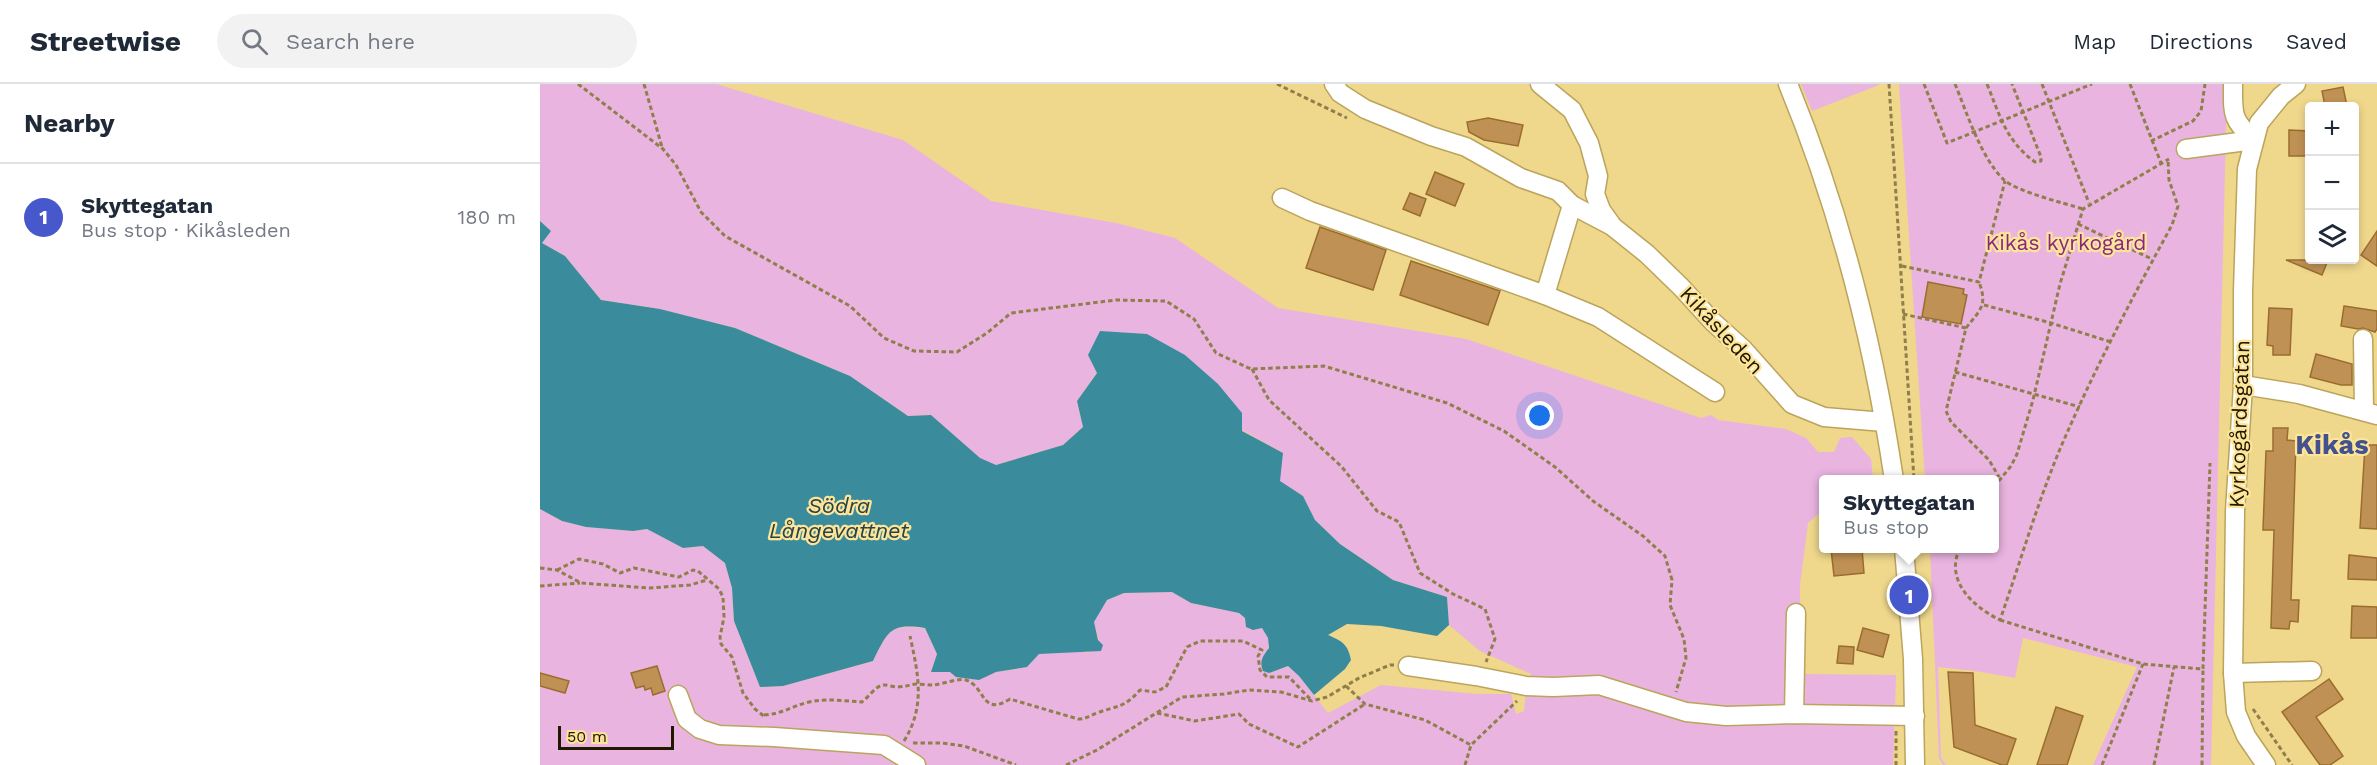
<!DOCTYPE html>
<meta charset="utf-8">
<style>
:root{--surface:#fff;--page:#f2f2f3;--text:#1f2937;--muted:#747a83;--line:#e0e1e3;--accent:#4658cc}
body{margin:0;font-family:"Work Sans",sans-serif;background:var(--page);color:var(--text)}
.controls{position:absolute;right:18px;top:18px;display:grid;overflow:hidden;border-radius:6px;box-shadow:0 3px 9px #0003}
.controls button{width:54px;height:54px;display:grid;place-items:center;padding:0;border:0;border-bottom:2px solid var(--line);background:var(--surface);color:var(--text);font:30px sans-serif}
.scale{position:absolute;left:18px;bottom:15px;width:116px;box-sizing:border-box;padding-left:6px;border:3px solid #211800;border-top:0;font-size:16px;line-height:21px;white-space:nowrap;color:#211800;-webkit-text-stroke:4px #fce499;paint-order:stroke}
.you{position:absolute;left:1000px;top:332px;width:21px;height:21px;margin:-15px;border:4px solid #fff;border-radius:50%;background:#1a73e8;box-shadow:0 0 0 9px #1a73e833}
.badge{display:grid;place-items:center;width:39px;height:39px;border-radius:50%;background:var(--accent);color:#fff;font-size:20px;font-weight:700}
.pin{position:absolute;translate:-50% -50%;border:3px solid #fff;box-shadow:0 2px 6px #0006}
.popup{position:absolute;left:1279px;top:391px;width:180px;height:78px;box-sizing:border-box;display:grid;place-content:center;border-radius:6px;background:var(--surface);filter:drop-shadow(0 2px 4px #0005);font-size:20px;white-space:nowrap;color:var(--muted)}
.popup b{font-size:22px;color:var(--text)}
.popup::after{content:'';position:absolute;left:50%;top:100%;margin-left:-12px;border:12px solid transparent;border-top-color:var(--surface)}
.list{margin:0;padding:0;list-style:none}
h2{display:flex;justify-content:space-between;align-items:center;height:78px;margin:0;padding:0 24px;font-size:26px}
h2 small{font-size:20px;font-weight:400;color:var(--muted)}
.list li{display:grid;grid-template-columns:39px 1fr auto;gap:18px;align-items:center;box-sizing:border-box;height:108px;padding:0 24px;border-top:2px solid var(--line)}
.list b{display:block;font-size:22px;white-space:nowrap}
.list p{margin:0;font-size:20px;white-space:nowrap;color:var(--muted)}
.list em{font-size:20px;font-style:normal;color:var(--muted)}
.icon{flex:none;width:33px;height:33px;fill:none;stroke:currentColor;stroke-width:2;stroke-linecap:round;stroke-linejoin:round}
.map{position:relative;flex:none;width:1837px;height:681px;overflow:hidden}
header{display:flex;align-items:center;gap:36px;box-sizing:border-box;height:84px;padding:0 30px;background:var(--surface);border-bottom:2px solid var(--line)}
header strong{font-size:28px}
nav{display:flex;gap:33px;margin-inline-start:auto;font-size:21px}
.search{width:420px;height:54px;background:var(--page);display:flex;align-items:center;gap:15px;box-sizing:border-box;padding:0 21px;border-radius:33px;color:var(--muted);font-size:22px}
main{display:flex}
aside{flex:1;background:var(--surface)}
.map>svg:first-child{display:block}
</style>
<header>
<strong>Streetwise</strong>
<div class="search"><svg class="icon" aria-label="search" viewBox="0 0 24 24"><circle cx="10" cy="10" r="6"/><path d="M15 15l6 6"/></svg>Search here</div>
<nav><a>Map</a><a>Directions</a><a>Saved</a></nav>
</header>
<main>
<aside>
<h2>Nearby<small></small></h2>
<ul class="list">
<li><span class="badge">1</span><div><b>Skyttegatan</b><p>Bus stop · Kikåsleden</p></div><em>180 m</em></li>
</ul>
</aside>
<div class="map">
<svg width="1837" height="681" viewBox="0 0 1837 681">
<rect width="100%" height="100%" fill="#efd78c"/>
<g fill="#e9b4e0">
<path d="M0,0H176L363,56L451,117L576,139L635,154L738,224L926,255L1161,334L1171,331L1178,336L1246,345L1266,354L1278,368H1294L1300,354L1312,353L1331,375L1333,395L1284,396L1283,426L1268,439L1260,501V590L1356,591L1353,681H0V425L22,437L46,443L93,447L107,445L143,464L163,462L185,479L192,504L194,537L220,603L243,602L333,577C348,546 349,540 385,544L397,570L391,588H410L439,596L456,588L487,583L499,570L541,567L548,569L559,556L553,538L567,516L584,509L632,508L651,519L699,529L722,544L728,554L729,589L748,582L759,592L788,629L841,601L937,610H971L976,630L984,627L986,606L991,590L940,567L909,541L907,513L853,496L800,460L775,436L763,412L739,397L743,369L702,346L557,288L537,317L543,343L523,361L456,381L440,375L391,331L368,332L310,292L195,244L120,225L61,216L25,172L2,159L11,147L0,137Z"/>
<path d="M1261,0H1339V1L1272,27Z"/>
<path d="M1359,0H1687L1671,681H1553L1597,583L1483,554L1475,594L1435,587L1398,583L1401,674L1406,681H1403L1399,674L1390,465L1454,464V396L1385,395Z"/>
</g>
<path fill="#3a8c9c" d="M0,137L11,147L2,159L25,172L61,216L120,225L195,244L310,292L368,332L391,331L440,374L456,381L523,361L543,343L537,317L557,289L548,271L560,247L607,250L645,271L678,300L702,329V347L743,369L740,397L763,412L775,436L800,460L853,496L907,513L909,541L897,552L841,542L807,540L788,551C802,557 808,560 811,576L805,585L774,611L759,592L748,582L729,589L723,587C719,577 723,572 729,564L728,554L722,544L713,546L706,543L705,534L699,529L651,519L632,508L584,509L567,516L554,538L558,556L563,561L561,567L499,570L487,583L456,588L439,596L416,593L410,588H391L397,570L385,544C350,539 348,547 333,577L243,602L220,603L194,537L192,504L185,479L163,462L143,464L107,445L93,447L46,443L22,437L0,425Z"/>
<g fill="#c09154" stroke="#9a6d2e" stroke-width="1.5">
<path d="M1803,3L1807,22H1785L1782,7Z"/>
<path d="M948,34L983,41L978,62L944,56L929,48L927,38Z"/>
<path d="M1749,46L1770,47V72H1749Z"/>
<path d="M895,88L924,100L915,122L886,110Z"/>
<path d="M870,109L886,115L880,132L863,125Z"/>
<path d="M780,143L846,166L833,206L766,184Z"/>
<path d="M1837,147V182L1821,171Z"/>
<path d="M1746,176H1788L1782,191Z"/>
<path d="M871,177L960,207L948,241L860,211Z"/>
<path d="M1388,198L1424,205L1423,210L1427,211L1421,240L1382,233Z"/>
<path d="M1804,222L1837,227V245L1835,248L1823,244L1818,245L1801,242Z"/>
<path d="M1729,224L1752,225L1750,271H1733V262L1727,261Z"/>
<path d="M1776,270L1812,280V301H1801L1770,293Z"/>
<path d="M1733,344H1748L1747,356L1756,357L1751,516H1759L1758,538L1750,537L1749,545L1731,544L1734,446H1723L1726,367H1733Z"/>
<path d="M1825,361H1837V445L1820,444Z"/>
<path d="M1291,465H1322L1324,489L1294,492Z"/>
<path d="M1809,471L1837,474V496L1808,495Z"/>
<path d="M1812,522L1837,523V554H1811Z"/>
<path d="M1323,544L1349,551L1343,573L1317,566Z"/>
<path d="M1299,562L1314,563L1313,580L1297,579Z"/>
<path d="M117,582L125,607L113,611L111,604L105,606L104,602L96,604L91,589Z"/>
<path d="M1408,588L1433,589L1435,641L1476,655L1467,681H1462L1414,663Z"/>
<path d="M0,589L29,597L25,609L0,602Z"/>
<path d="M1789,595L1803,615L1776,633L1803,672L1790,681H1780L1742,628Z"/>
<path d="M1516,623L1543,632L1527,681H1497Z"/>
</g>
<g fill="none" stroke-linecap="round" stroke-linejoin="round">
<defs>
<g id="minor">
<path d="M794,0L800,9L825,25L891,52L926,63L981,94L1018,107L1032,121L1072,142L1107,170L1141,203L1173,238L1203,265L1252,320L1284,333L1344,338"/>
<path d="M1000,0L1032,26L1049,59L1058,92L1055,110L1061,126L1071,140"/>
<path d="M1248,0C1300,126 1334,261 1354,396"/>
<path d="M1693,0C1693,30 1691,35 1714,56"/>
<path d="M1646,65L1714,56"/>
<path d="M742,114L770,127L1005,211L1058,233L1175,308"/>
<path d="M1005,211L1032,121"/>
<path d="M1823,255L1824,327"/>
<path d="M1703,301L1759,310L1837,331"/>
<path d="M1364,464L1373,575L1375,681"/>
<path d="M868,582L936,592L986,602L1013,603L1059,601L1146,628L1186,632L1254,630L1375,632"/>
<path d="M1693,589L1772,587"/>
<path d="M138,611L147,635L160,645L179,651L234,653L344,661L376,681"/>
<path d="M1254,630L1256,529"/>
<path d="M1726,681L1706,652L1696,628L1693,589L1695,427L1703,301V207L1707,85L1719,39L1741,12L1756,0"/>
</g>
</defs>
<use href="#minor" stroke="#bba45b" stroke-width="21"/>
<g stroke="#907f4b" stroke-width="3" stroke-dasharray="4.5 3" stroke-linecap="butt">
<path d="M38,0L123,65L136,81L161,128L185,152L310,222L344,254L374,267L417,268L447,249L471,229L576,216L626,217L654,235L676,269L711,285L784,282L907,319L964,347L1015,383L1053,417L1103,452L1125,472L1132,496L1130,521L1144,555L1146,574L1136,608"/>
<path d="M104,0L122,63"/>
<path d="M737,0L807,34"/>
<path d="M1349,0L1374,396"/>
<path d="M1384,0L1407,59L1552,0"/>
<path d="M1415,0C1427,29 1441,74 1464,96C1478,108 1524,119 1543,125"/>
<path d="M1447,0C1460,32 1466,57 1495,78L1501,77V73L1472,0"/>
<path d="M1502,0L1549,119"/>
<path d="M1590,0L1621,79"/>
<path d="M1611,57L1653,37L1661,27L1665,0"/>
<path d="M1538,140L1612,175"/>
<path d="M1362,182L1439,198L1465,97"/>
<path d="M1444,221L1511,239L1571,258"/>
<path d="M1363,230L1426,244L1406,327L1411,338L1449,376L1459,393"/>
<path d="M1426,244C1440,226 1448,222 1439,198"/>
<path d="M712,285L729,316L801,382L837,427L859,438L880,489L913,510L945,525L955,555L946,578"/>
<path d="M1415,288L1540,323"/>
<path d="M1454,403L1471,382L1477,370L1493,316L1520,200L1543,125L1629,75"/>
<path d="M1420,464C1404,496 1433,523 1460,536C1480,479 1497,420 1520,365C1553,288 1592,214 1632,141L1638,122L1629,96L1628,75"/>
<path d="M0,484L17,486L41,499L109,504L150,501L167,496"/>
<path d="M17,486L39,475L63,480L80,489L94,484L139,493L153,486L158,487L179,505L183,513L184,533L180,553L181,560L192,573L203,609L215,625L225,633"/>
<path d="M0,502L40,499"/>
<path d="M1460,536L1603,580L1663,585L1670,379"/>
<path d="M806,602L825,620L885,636L931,661"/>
<path d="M1713,625L1752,681"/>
<path d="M617,629L655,637L699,630L709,640L758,663L825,620"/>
<path d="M224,631C242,630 252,622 269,618C287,614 305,617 322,618C329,613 336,601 344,601C348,601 353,603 357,603C364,603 369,601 376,600C381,600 388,601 394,601C403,600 417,594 426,596C446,603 441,633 470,615L538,635C546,635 549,632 557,629C578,621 583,625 600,606L615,608L626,603L647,563L660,557H703L722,566L718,572L720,586L727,593H749L772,617"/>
<path d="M1356,647V681"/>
<path d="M364,657C386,622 378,589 370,552"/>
<path d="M373,659H402L424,662L476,681"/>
<path d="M526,681L557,666L642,613L684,610L709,606L741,608L772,617L787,613L819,594L850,581H854"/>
<path d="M925,681L931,661L977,617"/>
<path d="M1562,681L1603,580"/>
<path d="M1614,681L1634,583"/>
<path d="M1662,681L1663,585"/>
</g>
<use href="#minor" stroke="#fff" stroke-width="18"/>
</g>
<g text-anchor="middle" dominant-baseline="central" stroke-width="4.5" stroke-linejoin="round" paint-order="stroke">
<g font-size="21" fill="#892780" stroke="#fce499">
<text x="1526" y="158">Kikås kyrkogård</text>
</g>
<g font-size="21" fill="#211800" stroke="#fce499">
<text transform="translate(1182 246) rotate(47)">Kikåsleden</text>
<text transform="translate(1699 340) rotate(-88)">Kyrkogårdsgatan</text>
</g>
<g font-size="22" font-style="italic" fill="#284348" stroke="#fce499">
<text x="299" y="421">Södra<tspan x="299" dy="25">Långevattnet</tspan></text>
</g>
<g font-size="27" font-weight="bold" fill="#43518d" stroke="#fce499">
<text x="1792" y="361">Kikås</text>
</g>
</g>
</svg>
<div class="controls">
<button>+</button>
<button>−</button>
<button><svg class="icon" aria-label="layers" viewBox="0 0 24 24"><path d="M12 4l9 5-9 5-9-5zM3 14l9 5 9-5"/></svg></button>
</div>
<div class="scale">50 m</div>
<div class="you"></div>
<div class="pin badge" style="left:1369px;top:511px">1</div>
<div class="popup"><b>Skyttegatan</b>Bus stop</div>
</div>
</main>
